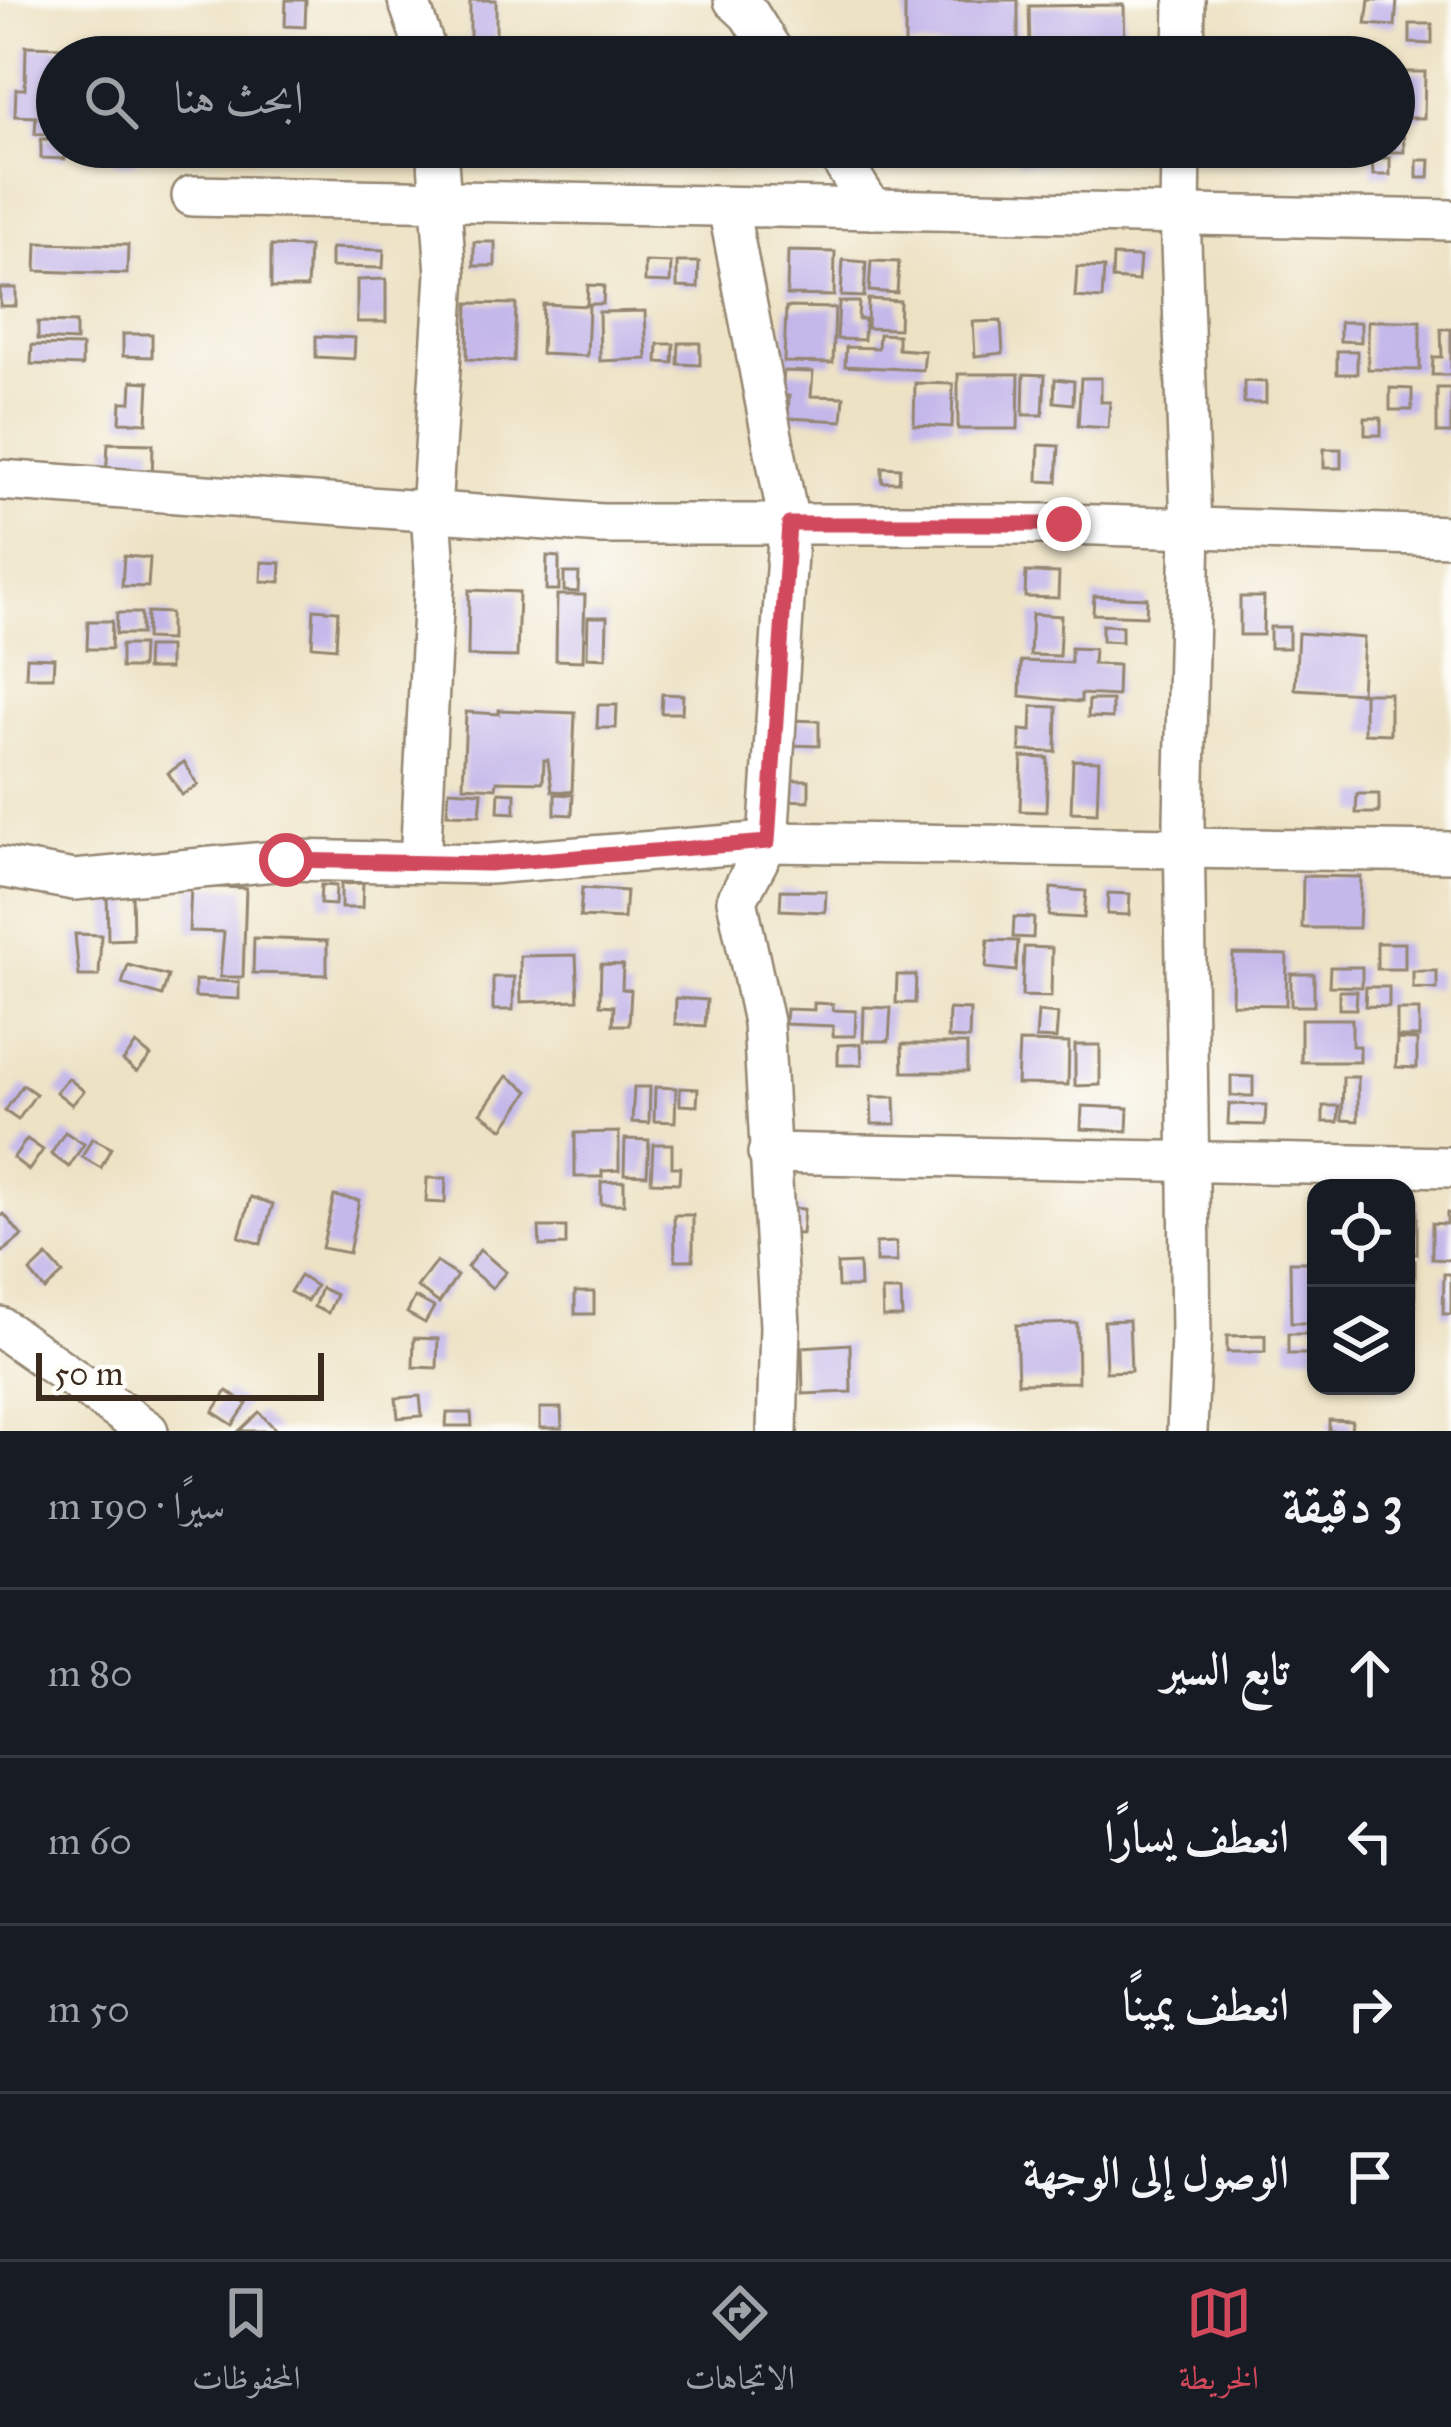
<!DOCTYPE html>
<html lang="ar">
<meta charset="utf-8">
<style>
:root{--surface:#171b24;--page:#242831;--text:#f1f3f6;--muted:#9ea1a6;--line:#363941;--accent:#d1495b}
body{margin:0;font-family:"IM FELL Great Primer",Amiri,serif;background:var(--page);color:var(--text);direction:rtl}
.controls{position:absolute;right:36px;bottom:36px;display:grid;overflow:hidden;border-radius:24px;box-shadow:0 3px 9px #0004}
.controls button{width:108px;height:108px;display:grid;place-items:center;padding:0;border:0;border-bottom:3px solid var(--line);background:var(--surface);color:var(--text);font:60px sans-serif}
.scale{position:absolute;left:36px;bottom:30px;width:288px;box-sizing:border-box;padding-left:12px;border:6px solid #3b2a1e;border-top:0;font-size:33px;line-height:42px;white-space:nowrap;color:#3b2a1e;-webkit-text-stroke:9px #fdfcf7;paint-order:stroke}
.stop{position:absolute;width:36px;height:36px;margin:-27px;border:9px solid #d1495b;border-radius:50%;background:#fff}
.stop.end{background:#d1495b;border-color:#fff;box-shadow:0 3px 12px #0008}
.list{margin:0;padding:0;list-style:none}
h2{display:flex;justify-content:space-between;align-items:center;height:156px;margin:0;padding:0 48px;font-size:51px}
h2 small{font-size:39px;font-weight:400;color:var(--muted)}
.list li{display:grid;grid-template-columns:78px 1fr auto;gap:36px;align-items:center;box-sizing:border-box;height:168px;padding:0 48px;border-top:3px solid var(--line)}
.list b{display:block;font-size:45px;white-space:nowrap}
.list em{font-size:39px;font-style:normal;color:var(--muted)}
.icon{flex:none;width:66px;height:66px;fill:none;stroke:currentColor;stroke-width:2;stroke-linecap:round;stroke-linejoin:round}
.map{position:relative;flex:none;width:1451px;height:1431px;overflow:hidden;direction:ltr}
.search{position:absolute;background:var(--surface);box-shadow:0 3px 9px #0004;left:36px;right:36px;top:36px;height:132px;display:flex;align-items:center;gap:30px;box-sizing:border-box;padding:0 42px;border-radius:66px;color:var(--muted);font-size:45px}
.sheet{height:828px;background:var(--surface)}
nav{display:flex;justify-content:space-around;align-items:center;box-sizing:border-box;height:168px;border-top:3px solid var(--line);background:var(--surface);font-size:33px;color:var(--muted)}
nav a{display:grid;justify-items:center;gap:6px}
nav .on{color:var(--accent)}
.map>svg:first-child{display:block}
</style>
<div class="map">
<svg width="1451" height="1431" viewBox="0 0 1451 1431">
<rect width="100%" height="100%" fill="#fdfcf7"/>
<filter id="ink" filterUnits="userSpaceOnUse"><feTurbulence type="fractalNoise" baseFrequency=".00833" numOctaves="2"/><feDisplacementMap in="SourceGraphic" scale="24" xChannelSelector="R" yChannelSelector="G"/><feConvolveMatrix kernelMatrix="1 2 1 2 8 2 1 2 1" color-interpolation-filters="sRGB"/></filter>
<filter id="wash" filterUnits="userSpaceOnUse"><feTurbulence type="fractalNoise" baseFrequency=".004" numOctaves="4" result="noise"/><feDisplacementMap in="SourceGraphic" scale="48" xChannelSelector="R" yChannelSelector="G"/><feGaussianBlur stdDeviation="2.7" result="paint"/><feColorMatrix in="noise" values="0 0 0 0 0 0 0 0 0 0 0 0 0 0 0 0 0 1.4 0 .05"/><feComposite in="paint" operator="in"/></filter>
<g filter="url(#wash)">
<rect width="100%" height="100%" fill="#ede2c4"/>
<g id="blocks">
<g fill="#c4b7ea">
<path d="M286,0H306L305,27L285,26Z"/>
<rect x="470" y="0" width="26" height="41"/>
<rect x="905" y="0" width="113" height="46"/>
<path d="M1369,0H1397L1395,26L1366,24Z"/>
<path d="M1124,5L1125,51H1030L1029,6Z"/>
<path d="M1410,24H1432V44L1410,43Z"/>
<path d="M136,40L158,41L157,57H136Z"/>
<path d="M26,46L62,47V57H57V134H35L36,117L15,116L16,89H25Z"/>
<path d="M1394,72H1425L1424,118H1394Z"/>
<path d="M1394,123L1403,124L1404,152H1372V147H1394Z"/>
<path d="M41,139H57V147H65V159L41,158Z"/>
<path d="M114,147H136V164H113Z"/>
<path d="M476,147H502L501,160L476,159Z"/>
<path d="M586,147H645L644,164L585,162Z"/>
<path d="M1019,147L1056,150L1055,163H1019Z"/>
<path d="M1372,158H1390V175H1373Z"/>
<path d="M1417,160H1430L1429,178H1417Z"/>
<rect x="474" y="242" width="21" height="24"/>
<path d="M37,243L128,245L127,274L36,271Z"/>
<path d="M271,246L309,247L307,288H271Z"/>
<path d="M331,248L384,250L383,268L331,267Z"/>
<path d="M788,251L835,252L834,296L787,295Z"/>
<path d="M1113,256L1140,257L1138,281L1112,279Z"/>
<path d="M843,260L866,262L864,297L841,296Z"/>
<path d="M871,261L899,262L897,293L869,291Z"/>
<path d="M645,262L671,263L670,283L645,282Z"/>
<path d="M677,262H699L698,288L677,287Z"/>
<path d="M1077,267L1104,268L1102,299L1075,297Z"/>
<path d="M386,279V322H357V280Z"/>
<path d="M588,285L604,286L603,304H587Z"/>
<rect x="0" y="288" width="16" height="18"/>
<path d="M868,299L900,301L899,329L867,328Z"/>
<path d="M839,302H859L858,319H865L864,340L837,339Z"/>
<path d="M468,303L516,304L514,361L467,359Z"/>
<path d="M543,304L589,306L587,356L541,354Z"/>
<path d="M786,307L835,308L833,363L784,362Z"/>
<path d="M645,311L647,359L600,361L599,312Z"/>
<path d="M1001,321L1003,353L975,356L973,322Z"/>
<path d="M1368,321H1420V370L1368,369Z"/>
<path d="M38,322L76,323V341L38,339Z"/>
<path d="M1340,322H1361V342L1340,341Z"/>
<path d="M1441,329H1451V375H1432L1433,357H1442Z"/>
<path d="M123,334H152V357L123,356Z"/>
<path d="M879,334L898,335V349L925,351L923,370L845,366L846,347L878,348Z"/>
<path d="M316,336L355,338L354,359L316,357Z"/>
<path d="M679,343H700V365L678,364Z"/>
<path d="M658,344H674L673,363L657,362Z"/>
<path d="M32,345L82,346V366L31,364Z"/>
<rect x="1337" y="351" width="20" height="23"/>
<path d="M784,371L813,372L811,396L844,397L842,421L788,418L789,396L782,395Z"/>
<path d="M958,374H1019L1018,429H958Z"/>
<path d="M1024,374L1045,375L1043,415H1023Z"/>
<path d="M1081,378H1101V402H1110L1108,428L1078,426Z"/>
<path d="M1055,379L1074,381L1073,404L1054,402Z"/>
<path d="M132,381L149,382L147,423L120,422L121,402H131Z"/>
<path d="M1244,381L1266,382V403H1244Z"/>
<path d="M915,383L953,384L952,427L914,425Z"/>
<path d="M1390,388L1412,389V410H1390Z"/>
<rect x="1437" y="388" width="14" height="45"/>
<rect x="1365" y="418" width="16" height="17"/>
<path d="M108,443L153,444L152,481L106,479Z"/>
<path d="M1039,445L1059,446L1057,482L1038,481Z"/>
<rect x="1324" y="449" width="17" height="19"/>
<path d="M882,467L900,468L899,482H882Z"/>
<path d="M124,556L150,558L148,587L122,586Z"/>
<path d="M547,556L559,557V590H546Z"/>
<path d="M262,562L281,563L280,582L261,581Z"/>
<path d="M1026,572L1059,573L1058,598L1025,597Z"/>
<path d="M564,573H579L578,592L564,591Z"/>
<path d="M469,590L519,592L517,657L468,656Z"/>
<path d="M557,595H585L583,661L556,660Z"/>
<path d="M1094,596L1147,598L1146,616L1093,614Z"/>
<path d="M1240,597H1264L1263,635H1240Z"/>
<path d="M314,609L338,611L336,648L312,646Z"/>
<path d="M147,612L170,613V640L146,639Z"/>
<path d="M117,613H141V634H116Z"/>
<path d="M1032,614L1061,616L1059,656L1030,655Z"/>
<path d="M588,617H607L606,658L587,657Z"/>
<path d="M88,621H112L111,649H87Z"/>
<path d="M1102,625L1122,626V642L1102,641Z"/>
<rect x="1270" y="627" width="19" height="21"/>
<path d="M1298,633L1364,638L1361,693L1295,689Z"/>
<path d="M121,645H142L141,668H121Z"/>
<path d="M147,647H169V669H146Z"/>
<path d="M1071,648L1094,649L1093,664L1118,665L1117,696L1081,694V702L1020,696L1021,661L1071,663Z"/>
<path d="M27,657L54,658L53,677H26Z"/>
<path d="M1364,693H1390V734L1364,733Z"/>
<path d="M662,694L683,695L682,713H661Z"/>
<path d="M1089,700H1112V718L1088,717Z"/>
<path d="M598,705H617L616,728H597Z"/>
<path d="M1032,706L1057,707L1056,752L1020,751V730L1031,731Z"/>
<path d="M499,710L575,713L572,792L552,791L548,760H544L543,782L497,781L496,788L463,786L466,712L499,714Z"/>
<path d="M789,720L819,721V746L789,745Z"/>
<path d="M1022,757L1048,758L1046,812L1020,811Z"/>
<path d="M1073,760L1099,761L1097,813L1071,812Z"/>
<path d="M184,762L198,785L182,795L168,773Z"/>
<path d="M783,780H809V801L782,800Z"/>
<path d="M449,790L482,792L480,815L447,814Z"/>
<path d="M499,792L515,793V813L498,812Z"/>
<path d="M555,794L573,795L572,815L555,814Z"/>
<path d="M1357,794H1379V813H1356Z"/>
<path d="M1303,876L1361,877L1359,928H1302Z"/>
<path d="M363,883L362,908H341V884Z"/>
<path d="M321,885L336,886L335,905L320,904Z"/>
<path d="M191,886L246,888L243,977H220L224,932L189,931Z"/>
<path d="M582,888L626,891L624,919L580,917Z"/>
<path d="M1051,888L1086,891L1084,918L1049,916Z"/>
<path d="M132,890L133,939L108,940L107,891Z"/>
<path d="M781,890L826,891L825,912L780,910Z"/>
<path d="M1108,893L1130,894L1129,915L1107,914Z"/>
<path d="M1014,917L1034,918L1033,938L1013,937Z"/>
<path d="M75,934L101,935L99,976H79Z"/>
<path d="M254,938L327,941V975L253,973Z"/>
<path d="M988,940L1018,941L1016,971L986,968Z"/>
<rect x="1377" y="943" width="28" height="26"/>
<path d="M1024,947L1052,948L1051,997L1022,996Z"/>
<path d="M1233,954L1287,955L1286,1005L1232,1004Z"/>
<path d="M576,955L578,1000L521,1002L520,956Z"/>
<path d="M601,964L623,965L622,989L631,990L629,1025H613L614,1006L600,1005Z"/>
<path d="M128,965L168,976L162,996L122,984Z"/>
<path d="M1330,967H1362V987L1329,986Z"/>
<path d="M1413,971H1437V989L1413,988Z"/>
<rect x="1291" y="974" width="23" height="32"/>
<path d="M897,975H916L915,1003H896Z"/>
<path d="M493,977H514L513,1010H493Z"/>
<path d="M195,980L239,982V999L195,997Z"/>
<path d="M1366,987H1389V1007L1365,1006Z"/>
<path d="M1339,991H1357L1356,1009H1339Z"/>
<path d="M676,998L707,1000L705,1026L675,1024Z"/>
<path d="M814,1003L833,1004V1010L856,1011L855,1036H833V1026L785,1024L786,1009L814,1010Z"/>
<path d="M864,1007L891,1008L889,1041H863Z"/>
<path d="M949,1009L970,1010L969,1039L948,1038Z"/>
<rect x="1397" y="1010" width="22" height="27"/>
<path d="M1038,1012L1058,1014L1056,1039L1036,1038Z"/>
<path d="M1301,1019H1352V1046H1360V1062H1301Z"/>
<path d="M1397,1039L1417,1040V1068L1396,1067Z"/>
<path d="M1019,1042L1069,1043L1068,1085L1017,1084Z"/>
<path d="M136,1044L151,1056L137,1072L123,1061Z"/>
<path d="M861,1044L862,1065H838V1045Z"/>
<path d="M902,1044H967V1072H903Z"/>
<path d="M1075,1045H1100V1085L1075,1086Z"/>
<path d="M507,1076L529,1091L503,1129L481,1113Z"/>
<path d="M1231,1076L1253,1077V1096H1231Z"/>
<path d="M1343,1077H1358V1121L1342,1120Z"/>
<path d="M68,1078L84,1091L72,1105L56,1092Z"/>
<path d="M23,1085L36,1094L18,1120L5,1111Z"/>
<path d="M634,1087H650L649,1123L632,1122Z"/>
<path d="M655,1087L676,1088L675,1122L654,1121Z"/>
<path d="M680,1088L698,1089L697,1106L680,1105Z"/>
<path d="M871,1097H895L896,1124H872Z"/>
<path d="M1229,1104L1266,1105L1265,1125L1228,1124Z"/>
<path d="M1082,1106L1128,1108L1127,1131L1081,1129Z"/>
<path d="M1323,1106H1339L1338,1122H1323Z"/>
<path d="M65,1132L84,1144L69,1167L51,1154Z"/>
<path d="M619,1132V1170L602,1171V1177H575V1133Z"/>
<path d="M92,1138L111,1148L101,1168L82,1157Z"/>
<path d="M27,1139L43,1150L29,1170L13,1158Z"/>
<path d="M625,1139L649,1140L647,1175L624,1174Z"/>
<path d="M653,1144H672V1167H680L679,1183L651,1182Z"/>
<path d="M427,1178H446L445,1203L426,1202Z"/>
<path d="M624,1181V1204H601V1182Z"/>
<path d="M334,1196L359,1200L349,1253L322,1248Z"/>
<path d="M251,1197L273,1204L261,1244L239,1237Z"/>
<rect x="1406" y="1198" width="11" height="56"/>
<path d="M782,1207L804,1209L802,1234L780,1233Z"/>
<path d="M1447,1213L1451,1214V1260L1432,1259V1223L1447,1224Z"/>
<path d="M4,1214L22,1236L0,1254V1217Z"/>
<path d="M674,1215H693V1260H675Z"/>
<path d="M539,1227H566V1245L540,1246Z"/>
<path d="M896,1242L897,1262H876V1243Z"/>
<path d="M480,1250L506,1272L492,1288L467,1267Z"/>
<path d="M47,1256L63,1274L45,1290L30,1272Z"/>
<path d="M1415,1261V1314H1406V1262Z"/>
<path d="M436,1262L457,1276L439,1303L417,1287Z"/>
<path d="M1290,1262H1316V1323H1291Z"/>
<path d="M859,1263L860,1287H838L837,1264Z"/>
<path d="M1444,1274H1451V1314H1443Z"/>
<path d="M300,1276L316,1286L307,1301L290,1292Z"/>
<path d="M321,1288L336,1295L328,1313L314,1307Z"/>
<path d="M882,1291H901L902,1317H883Z"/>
<rect x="575" y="1292" width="19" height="22"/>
<path d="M415,1297L434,1307L425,1323L407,1313Z"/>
<path d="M1129,1320L1131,1371L1106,1372L1104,1321Z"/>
<path d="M1077,1323L1078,1382L1018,1383L1016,1325Z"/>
<rect x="1288" y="1334" width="28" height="20"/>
<path d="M1265,1335V1352H1227V1336Z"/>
<path d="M414,1338L438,1339L437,1368L413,1367Z"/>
<path d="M850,1344L851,1392L803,1394L802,1347Z"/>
<path d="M227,1391L247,1404L233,1425L213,1412Z"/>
<path d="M420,1396L422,1416L398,1418L396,1398Z"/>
<path d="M540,1408H561L562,1428H540Z"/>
<path d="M259,1412L277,1431H239Z"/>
<path d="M447,1413H471L472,1426H446Z"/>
<path d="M1329,1420L1352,1421L1351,1431H1329Z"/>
</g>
</g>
</g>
<g filter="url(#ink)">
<use href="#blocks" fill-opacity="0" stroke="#948671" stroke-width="3"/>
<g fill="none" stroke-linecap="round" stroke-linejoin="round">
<defs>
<g id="minor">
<path d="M408,0L428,57"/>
<path d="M734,0L749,14L776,57"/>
<path d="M1184,57L1185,0"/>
<path d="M833,147L872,209"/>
<path d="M1181,147L1180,214L1191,528L1184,820L1191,1335L1187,1431"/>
<path d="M192,196L1451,220"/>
<path d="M728,207L789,524L768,842L737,900L763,1022L780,1326L777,1431"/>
<path d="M0,480L602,524H1064L1451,536"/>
<path d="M420,862L435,571L431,511L446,274L437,147"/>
<path d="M0,867L74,880L286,860L489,864L768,842L1451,852"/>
<path d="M768,1153L1451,1167"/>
<path d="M0,1327L148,1431"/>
</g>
</defs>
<use href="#minor" stroke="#948671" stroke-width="44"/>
<use href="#minor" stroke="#fff" stroke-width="39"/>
</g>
</g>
<g fill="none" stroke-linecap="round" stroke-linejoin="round" filter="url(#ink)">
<path stroke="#d1495b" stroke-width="15" d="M286,860L489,864L768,842L789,524H1064"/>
</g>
</svg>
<div class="controls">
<button><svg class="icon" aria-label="locate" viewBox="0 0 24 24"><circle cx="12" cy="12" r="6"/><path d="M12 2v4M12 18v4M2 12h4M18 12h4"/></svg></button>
<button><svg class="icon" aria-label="layers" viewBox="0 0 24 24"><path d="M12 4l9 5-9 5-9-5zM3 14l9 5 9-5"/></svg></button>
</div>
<div class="scale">50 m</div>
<div class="stop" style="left:286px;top:860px"></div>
<div class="stop end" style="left:1064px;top:524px"></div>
<div class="search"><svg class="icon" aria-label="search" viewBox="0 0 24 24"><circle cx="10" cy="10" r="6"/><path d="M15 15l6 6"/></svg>ابحث هنا</div>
</div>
<section class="sheet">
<h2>3 دقيقة<small>سيرًا · 190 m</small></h2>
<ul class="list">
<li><svg class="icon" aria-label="ahead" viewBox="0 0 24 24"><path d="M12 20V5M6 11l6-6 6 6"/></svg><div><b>تابع السير</b></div><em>80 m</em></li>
<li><svg class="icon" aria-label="left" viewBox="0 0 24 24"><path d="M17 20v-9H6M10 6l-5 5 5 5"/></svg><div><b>انعطف يسارًا</b></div><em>60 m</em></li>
<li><svg class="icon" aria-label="right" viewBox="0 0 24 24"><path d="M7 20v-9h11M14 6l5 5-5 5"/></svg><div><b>انعطف يمينًا</b></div><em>50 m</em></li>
<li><svg class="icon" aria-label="arrive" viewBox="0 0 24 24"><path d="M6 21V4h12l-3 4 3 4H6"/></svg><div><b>الوصول إلى الوجهة</b></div></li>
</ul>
</section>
<nav>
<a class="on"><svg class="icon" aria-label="map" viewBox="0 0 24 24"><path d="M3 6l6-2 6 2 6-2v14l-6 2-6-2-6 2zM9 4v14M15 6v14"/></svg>الخريطة</a>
<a><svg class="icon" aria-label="directions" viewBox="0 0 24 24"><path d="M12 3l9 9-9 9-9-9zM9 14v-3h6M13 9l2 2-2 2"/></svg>الاتجاهات</a>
<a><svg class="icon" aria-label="saved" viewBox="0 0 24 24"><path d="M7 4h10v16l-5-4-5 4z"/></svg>المحفوظات</a>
</nav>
